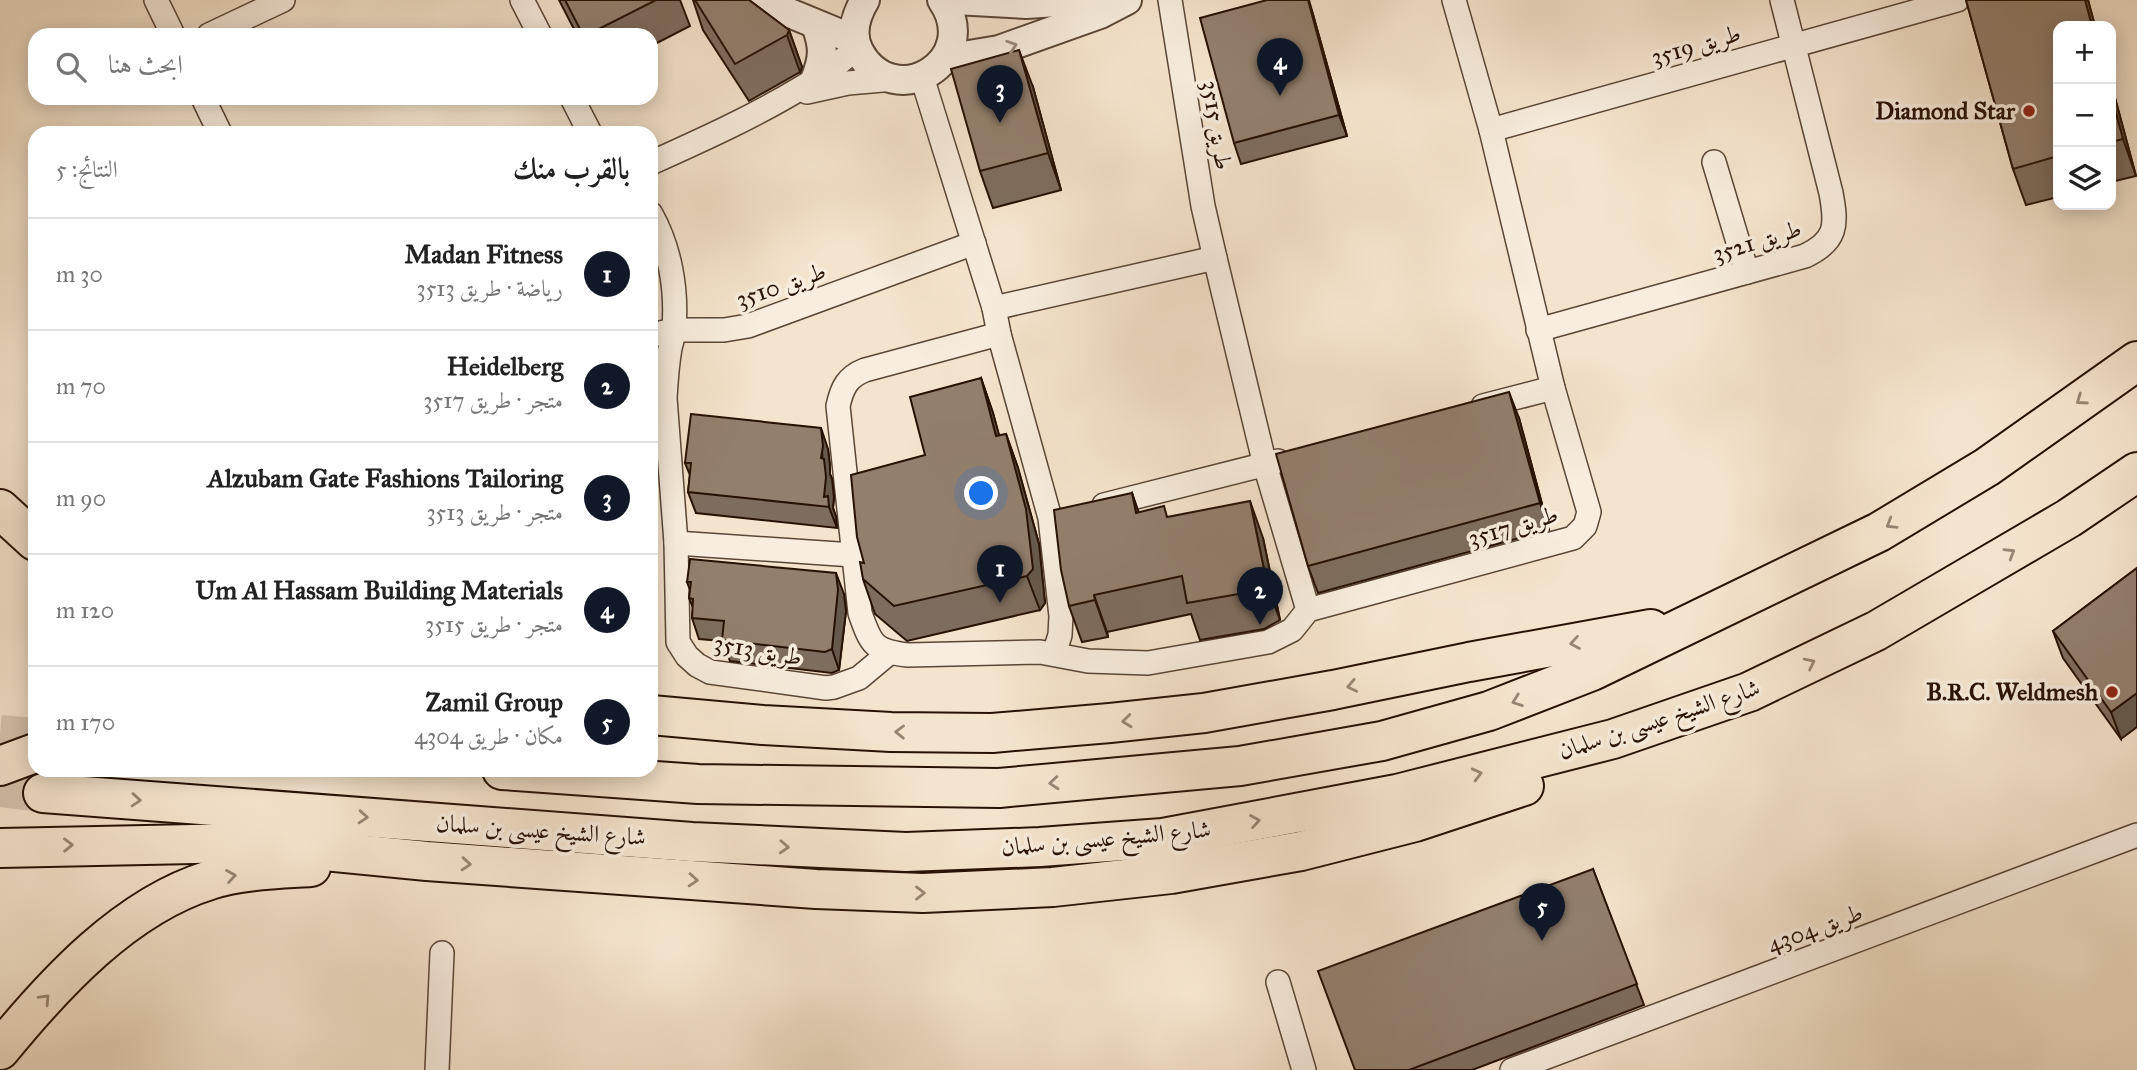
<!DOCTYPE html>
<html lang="ar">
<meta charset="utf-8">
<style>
:root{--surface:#fff;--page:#f2f2f2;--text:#222;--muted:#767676;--line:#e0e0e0;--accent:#111827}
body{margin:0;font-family:"IM FELL Great Primer",Amiri,serif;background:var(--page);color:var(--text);direction:rtl}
.controls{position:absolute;right:21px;top:21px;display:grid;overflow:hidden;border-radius:14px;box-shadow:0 4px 18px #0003}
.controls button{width:63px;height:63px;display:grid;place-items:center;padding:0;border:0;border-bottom:2px solid var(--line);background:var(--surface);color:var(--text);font:35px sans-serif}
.you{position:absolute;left:982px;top:494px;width:24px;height:24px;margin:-18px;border:5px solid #fff;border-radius:50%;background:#1a73e8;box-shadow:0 0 0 10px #1a73e833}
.badge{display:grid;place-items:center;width:46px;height:46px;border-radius:50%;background:var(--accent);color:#fff;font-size:23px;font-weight:700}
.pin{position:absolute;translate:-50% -58px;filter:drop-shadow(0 2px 4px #0008)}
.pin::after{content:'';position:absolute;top:37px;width:24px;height:21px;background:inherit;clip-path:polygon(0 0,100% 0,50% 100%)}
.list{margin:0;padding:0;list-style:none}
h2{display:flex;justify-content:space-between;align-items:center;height:91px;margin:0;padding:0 28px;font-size:30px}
h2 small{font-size:23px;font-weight:400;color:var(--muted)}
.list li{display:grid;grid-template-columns:46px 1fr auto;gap:21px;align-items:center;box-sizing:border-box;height:112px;padding:0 28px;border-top:2px solid var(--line)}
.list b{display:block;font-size:26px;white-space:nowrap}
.list p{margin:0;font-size:23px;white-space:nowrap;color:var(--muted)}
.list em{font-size:23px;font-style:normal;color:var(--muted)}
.icon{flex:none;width:38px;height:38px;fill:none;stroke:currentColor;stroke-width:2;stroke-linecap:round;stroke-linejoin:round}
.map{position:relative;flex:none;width:2137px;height:1070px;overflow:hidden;direction:ltr}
.search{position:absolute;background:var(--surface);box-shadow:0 4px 18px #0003;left:28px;top:28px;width:630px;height:77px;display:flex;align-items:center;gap:18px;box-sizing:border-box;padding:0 24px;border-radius:21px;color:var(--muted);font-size:26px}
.panel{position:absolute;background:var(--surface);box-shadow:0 4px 18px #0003;left:28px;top:126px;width:630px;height:651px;border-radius:21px;direction:rtl}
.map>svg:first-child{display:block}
</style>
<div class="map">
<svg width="2137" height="1070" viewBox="0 0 2137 1070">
<rect width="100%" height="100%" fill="#f5e4cd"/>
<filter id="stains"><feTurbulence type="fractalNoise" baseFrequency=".00286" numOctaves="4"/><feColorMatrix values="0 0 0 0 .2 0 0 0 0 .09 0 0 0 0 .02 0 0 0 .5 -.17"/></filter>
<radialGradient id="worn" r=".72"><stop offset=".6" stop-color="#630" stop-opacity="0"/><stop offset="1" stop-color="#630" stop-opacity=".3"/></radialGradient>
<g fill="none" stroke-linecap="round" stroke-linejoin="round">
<g stroke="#d6c4af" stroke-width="38" stroke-dasharray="38 19" stroke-linecap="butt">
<path d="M0,734L35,737"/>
<path d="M0,788L43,793"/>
</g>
<defs>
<g id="minor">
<path d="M156,0L173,35"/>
<path d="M522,0L540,35"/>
<path d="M1170,0L1203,206L1215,258L1265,465L1308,610"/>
<path d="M209,35L283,0"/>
<path d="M922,77L994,308L999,334L1050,518L1061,616L1060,635L1054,654"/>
<path d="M807,92L848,83L894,79"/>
<path d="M203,98L220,133"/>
<path d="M572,98L590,133"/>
<path d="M1491,130L1957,0"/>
<path d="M1714,162L1747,272"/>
<path d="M651,163C702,140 753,117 801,88C821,76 841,64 857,46"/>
<path d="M651,214C670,248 677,289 674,327C674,334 672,341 670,348C667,365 666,381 665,398L676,543L678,642L687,656L697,665L710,672L826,688L834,687L859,678L889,653"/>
<path d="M994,308L1215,258"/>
<path d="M1538,330L1805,256C1837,241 1837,225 1831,193L1782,0"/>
<path d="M999,334L865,370C847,377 842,388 838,406L860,613C871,644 873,651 908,655L1040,652L1088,661L1148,663L1268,642L1292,630L1308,610L1573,538L1585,526L1589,512L1553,388L1491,130L1454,0"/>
<path d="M651,335L674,330H724L748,326L974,243"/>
<path d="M1483,406L1553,388"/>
<path d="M1104,505L1278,461"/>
<path d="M676,543L853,555"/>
<path d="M1278,982L1304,1070"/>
<path d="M437,1070L442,953"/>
<path d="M1512,1070L2137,835"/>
</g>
<g id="tertiary">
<path d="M758,0L855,40"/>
<path d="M865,0C856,15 850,34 859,51C893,115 984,61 942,0"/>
<path d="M955,0L1026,4L1090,0"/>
<path d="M945,59L999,50L1100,14L1127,0"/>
<path d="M815,80C824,57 824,47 816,25"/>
</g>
<g id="motorway">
<path d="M0,509L35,541"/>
<path d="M651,715L763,725L891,732L992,733L1110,723L1204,713L1333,690L1469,662L1651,629"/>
<path d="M0,766L35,753"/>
<path d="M502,770L698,784L999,788L1240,766L1382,741L1489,711L1592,671L1879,532L1987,467L2137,361"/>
<path d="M43,793L692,842L906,852L1040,847L1163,838L1397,794L1613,739L1749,692L1876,631L2069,518L2137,472"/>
<path d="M0,848L242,843L427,861L816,889L923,893L1053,887L1171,874L1301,851L1415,822L1524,786"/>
<path d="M0,1050C54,984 125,906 210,880C239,870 280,869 311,867"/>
</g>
</defs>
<use href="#minor" stroke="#5a4636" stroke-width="26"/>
<use href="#tertiary" stroke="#5a4636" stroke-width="32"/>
<use href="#motorway" stroke="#271104" stroke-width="42"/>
<use href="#minor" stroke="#f8edde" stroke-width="23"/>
<use href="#tertiary" stroke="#f8edde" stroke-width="28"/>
<use href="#motorway" stroke="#f5e4cd" stroke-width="38"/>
</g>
<g fill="#7e6d5e" stroke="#271104" stroke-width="2">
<path d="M559,0H680L690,26L651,46V35H577Z"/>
<path d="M693,0H749L789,30L802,67L800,72L749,101L703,30Z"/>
<path d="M1267,0H1309L1347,136L1241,164L1234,143Z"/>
<path d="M1966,0H2088L2095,26H2058V197L2026,205L2013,169Z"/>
<path d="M2111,83L2136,176L2111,182Z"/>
<path d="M1033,87L1061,190L993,208L980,171Z"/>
<path d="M981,378L993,413L999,436L1006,434L1018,468L1039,544L1045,603L1040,610L907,641L875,614L863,579L864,563Z"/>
<path d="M1519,418L1549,530L1318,593L1308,566Z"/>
<path d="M828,449L830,466V474L832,479L834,497L833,508L836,517L837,528L696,513L688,492L690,475L685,463Z"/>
<path d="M1132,493L1138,512L1168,517L1263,538L1280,620L1264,629L1200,640L1191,614L1107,632L1108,637L1082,642L1069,606Z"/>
<path d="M2137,568L2121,739L2063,658L2053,631Z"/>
<path d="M687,582L844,594L846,611L839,670L832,673L730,661L722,641L699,639L692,618L693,608L689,598L690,590Z"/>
<path d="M1593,869L1644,1005L1472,1070H1355Z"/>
</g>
<g fill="#66594c" stroke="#271104" stroke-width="2">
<path d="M1308,0L1312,11L1347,136L1339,115Z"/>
<path d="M2085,0H2088L2095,26H2092Z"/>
<path d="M789,30L802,67L800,72L787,35Z"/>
<path d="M1019,50L1033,87L1061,190L1048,153Z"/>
<path d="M2111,83L2136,176L2123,139L2111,95Z"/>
<path d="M981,378L993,413L1009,471L996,436Z"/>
<path d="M1509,392L1519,418L1549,530L1540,503Z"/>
<path d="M821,428L828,449L830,466V474L832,479L834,497L833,508L836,517L837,528L829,507L824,497Z"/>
<path d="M1006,434L1018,468L1039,544L1045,603L1040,610L1027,576Z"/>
<path d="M1132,493L1145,530L1136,513Z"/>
<path d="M1250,501L1263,538L1280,620L1267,584Z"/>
<path d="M836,573L844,594L846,611L839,670L832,649Z"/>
<path d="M1094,595L1107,632L1108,637L1095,600Z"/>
<path d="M2137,693V727L2121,739L2111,712Z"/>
</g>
<g fill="#927f6d" stroke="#271104" stroke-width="2">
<path d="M565,0H656L587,35H583Z"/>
<path d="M695,0H749L789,30L787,35L735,64Z"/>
<path d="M1267,0H1308L1339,115L1234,143L1200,18Z"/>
<path d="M1966,0H2085L2092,26H2058V156L2013,169Z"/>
<path d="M1019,50L1048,153L980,171L951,69Z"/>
<path d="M2111,95L2123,139L2111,142Z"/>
<path d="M981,378L996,436L1006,434L1026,509L1033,569L1027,576L894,606L863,579L860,562L864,563L857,537L851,475L925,455L910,397Z"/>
<path d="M1509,392L1540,503L1308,566L1276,454Z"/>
<path d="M691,414L821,428L823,446L821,458L824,459L826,477L824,497L828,496L829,507L688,492L691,463H685Z"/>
<path d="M1132,493L1136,513L1164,506L1167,517L1250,501L1267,584L1250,592L1187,603L1182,576L1094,595L1095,600L1069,606L1061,570L1054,510Z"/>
<path d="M690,559L836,573L838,590L832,649L825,652L722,640L724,621L692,618L693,599L689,598L691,582H687Z"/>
<path d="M2137,568V693L2111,712L2053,631Z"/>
<path d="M1593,869L1637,984L1409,1070H1355L1318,971Z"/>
</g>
<defs><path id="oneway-chevron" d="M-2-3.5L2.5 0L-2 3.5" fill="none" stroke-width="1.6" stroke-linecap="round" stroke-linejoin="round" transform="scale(1.75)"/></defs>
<use stroke="#9a8a7c" href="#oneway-chevron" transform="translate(1012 46) rotate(-18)"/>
<g stroke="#988573">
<use href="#oneway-chevron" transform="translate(2081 400) rotate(145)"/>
<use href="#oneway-chevron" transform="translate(1891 524) rotate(149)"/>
<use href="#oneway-chevron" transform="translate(2010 553) rotate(-31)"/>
<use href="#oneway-chevron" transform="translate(1575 643) rotate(170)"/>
<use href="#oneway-chevron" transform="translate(1810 663) rotate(-26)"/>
<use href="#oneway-chevron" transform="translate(1352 686) rotate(168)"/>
<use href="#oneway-chevron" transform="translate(1517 701) rotate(160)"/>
<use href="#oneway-chevron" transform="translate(1127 721) rotate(174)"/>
<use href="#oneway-chevron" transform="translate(900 732) rotate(-179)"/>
<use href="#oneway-chevron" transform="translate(1477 774) rotate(-14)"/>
<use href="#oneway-chevron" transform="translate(1054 783) rotate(175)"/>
<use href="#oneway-chevron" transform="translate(136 800) rotate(4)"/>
<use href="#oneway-chevron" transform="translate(363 817) rotate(4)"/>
<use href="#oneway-chevron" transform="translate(1255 821) rotate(-10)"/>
<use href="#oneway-chevron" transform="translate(68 845) rotate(-1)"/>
<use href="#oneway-chevron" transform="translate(784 847) rotate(3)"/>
<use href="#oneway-chevron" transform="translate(466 864) rotate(4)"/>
<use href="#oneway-chevron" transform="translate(231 876) rotate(-9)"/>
<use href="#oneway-chevron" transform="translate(693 880) rotate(4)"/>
<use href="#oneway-chevron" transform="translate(920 893)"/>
<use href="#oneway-chevron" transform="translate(45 999) rotate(-47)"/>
</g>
<g fill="#8f2418" stroke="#f8edde" stroke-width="2.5">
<circle cx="2029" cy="111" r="7"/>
<circle cx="2112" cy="692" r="7"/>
</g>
<g text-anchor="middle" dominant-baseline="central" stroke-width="7" stroke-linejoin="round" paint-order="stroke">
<g font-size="24" fill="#271104" stroke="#f8edde">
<text transform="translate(1696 45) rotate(-16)">طريق 3519</text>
<text transform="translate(1217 125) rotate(81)">طريق 3515</text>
<text transform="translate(1757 241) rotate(-17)">طريق 3521</text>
<text transform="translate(781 285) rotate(-19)">طريق 3510</text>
<text transform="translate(1513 526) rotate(-16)">طريق 3517</text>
<text transform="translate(758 650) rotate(10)">طريق 3513</text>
<text transform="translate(1659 719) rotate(-18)">شارع الشيخ عيسى بن سلمان</text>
<text transform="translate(541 830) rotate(4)">شارع الشيخ عيسى بن سلمان</text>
<text transform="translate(1106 838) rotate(-5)">شارع الشيخ عيسى بن سلمان</text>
<text transform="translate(1815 928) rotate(-20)">طريق 4304</text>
</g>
<g font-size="24" font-weight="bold" fill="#271104" stroke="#f8edde" text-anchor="end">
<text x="2015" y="111">Diamond Star</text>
<text x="2098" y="692">B.R.C. Weldmesh</text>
</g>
</g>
<rect width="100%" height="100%" filter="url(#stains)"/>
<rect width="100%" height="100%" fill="url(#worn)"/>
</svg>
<div class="controls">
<button>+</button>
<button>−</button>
<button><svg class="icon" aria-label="layers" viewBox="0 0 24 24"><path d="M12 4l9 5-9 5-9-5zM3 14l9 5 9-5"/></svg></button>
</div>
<div class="you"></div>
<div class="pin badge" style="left:1000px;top:603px">1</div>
<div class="pin badge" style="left:1260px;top:625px">2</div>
<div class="pin badge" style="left:1000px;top:123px">3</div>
<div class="pin badge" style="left:1280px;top:96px">4</div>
<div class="pin badge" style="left:1542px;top:941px">5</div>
<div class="search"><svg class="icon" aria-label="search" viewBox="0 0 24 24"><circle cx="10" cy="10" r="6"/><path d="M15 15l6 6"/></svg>ابحث هنا</div>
<section class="panel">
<h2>بالقرب منك<small>النتائج: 5</small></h2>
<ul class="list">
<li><span class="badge">1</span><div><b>Madan Fitness</b><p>رياضة · طريق 3513</p></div><em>30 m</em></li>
<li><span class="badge">2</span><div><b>Heidelberg</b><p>متجر · طريق 3517</p></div><em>70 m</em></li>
<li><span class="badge">3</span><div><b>Alzubam Gate Fashions Tailoring</b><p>متجر · طريق 3513</p></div><em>90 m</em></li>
<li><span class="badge">4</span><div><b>Um Al Hassam Building Materials</b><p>متجر · طريق 3515</p></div><em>120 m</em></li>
<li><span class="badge">5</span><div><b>Zamil Group</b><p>مكان · طريق 4304</p></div><em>170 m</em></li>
</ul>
</section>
</div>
